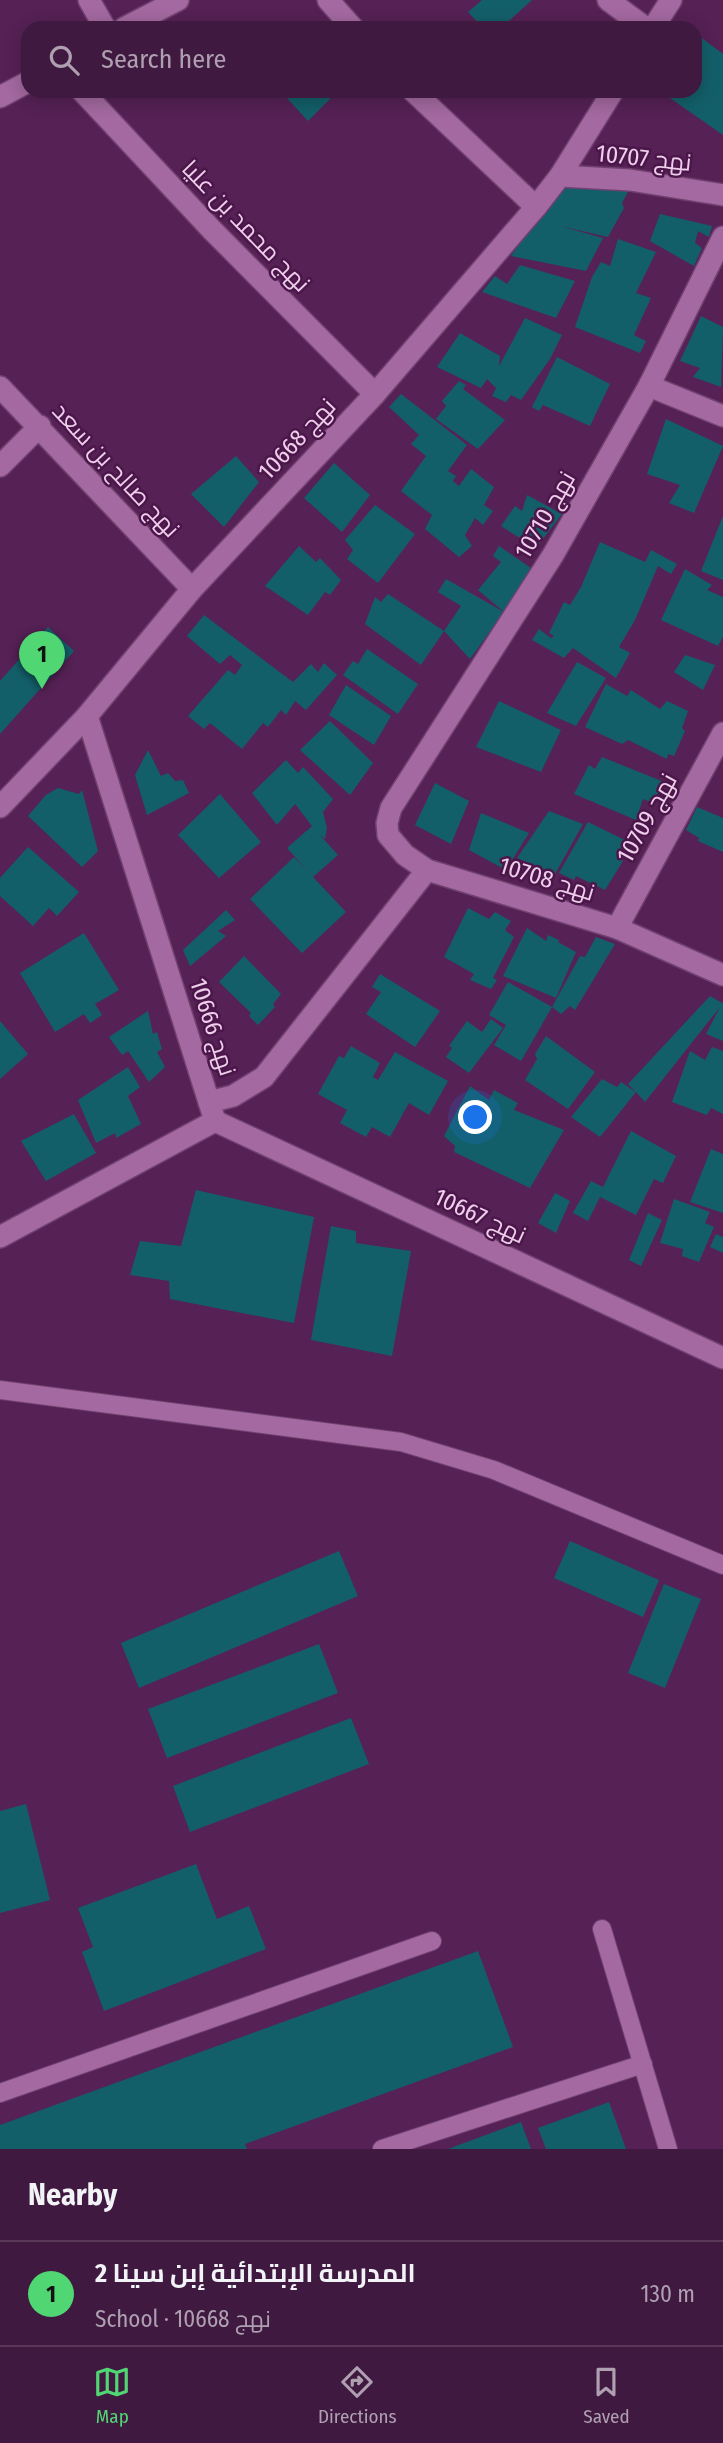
<!DOCTYPE html>
<meta charset="utf-8">
<style>
:root{--surface:#401940;--page:#472247;--text:#f1f3f6;--muted:#aea0b1;--line:#593859;--accent:#51d674}
body{margin:0;font-family:"Fira Sans Condensed",Cairo,sans-serif;background:var(--page);color:var(--text)}
.you{position:absolute;left:476px;top:1118px;width:24px;height:24px;margin:-18px;border:5px solid #fff;border-radius:50%;background:#1a73e8;box-shadow:0 0 0 10px #1a73e833}
.badge{display:grid;place-items:center;width:46px;height:46px;border-radius:50%;background:var(--accent);color:#111;font-size:23px;font-weight:700}
.pin{position:absolute;translate:-50% -58px;filter:drop-shadow(0 2px 4px #0008)}
.pin::after{content:'';position:absolute;top:37px;width:24px;height:21px;background:inherit;clip-path:polygon(0 0,100% 0,50% 100%)}
.list{margin:0;padding:0;list-style:none}
h2{display:flex;justify-content:space-between;align-items:center;height:91px;margin:0;padding:0 28px;font-size:30px}
h2 small{font-size:23px;font-weight:400;color:var(--muted)}
.list li{display:grid;grid-template-columns:46px 1fr auto;gap:21px;align-items:center;box-sizing:border-box;height:105px;padding:0 28px;border-top:2px solid var(--line)}
.list b{display:block;font-size:26px;white-space:nowrap}
.list p{margin:0;font-size:23px;white-space:nowrap;color:var(--muted)}
.list em{font-size:23px;font-style:normal;color:var(--muted)}
.icon{flex:none;width:38px;height:38px;fill:none;stroke:currentColor;stroke-width:2;stroke-linecap:round;stroke-linejoin:round}
.map{position:relative;flex:none;width:723px;height:2149px;overflow:hidden}
.search{position:absolute;background:var(--surface);box-shadow:0 4px 18px #0003;left:21px;right:21px;top:21px;height:77px;display:flex;align-items:center;gap:18px;box-sizing:border-box;padding:0 24px;border-radius:21px;color:var(--muted);font-size:26px}
.sheet{height:196px;background:var(--surface)}
nav{display:flex;justify-content:space-around;align-items:center;box-sizing:border-box;height:98px;border-top:2px solid var(--line);background:var(--surface);font-size:19px;color:var(--muted)}
nav a{display:grid;justify-items:center;gap:4px}
nav .on{color:var(--accent)}
.map>svg:first-child{display:block}
</style>
<div class="map">
<svg width="723" height="2149" viewBox="0 0 723 2149">
<rect width="100%" height="100%" fill="#562155"/>
<g fill="#135f69">
<path d="M482,0H532L501,28H483L468,12Z"/>
<path d="M695,33L723,54V135L660,91H695Z"/>
<path d="M290,91H338L308,121L285,96Z"/>
<path d="M564,180L632,184L622,203L624,208L608,237L560,226L603,238L586,271L511,256Z"/>
<path d="M660,214L712,226L709,237L698,231L695,243L702,248L694,266L650,241Z"/>
<path d="M618,239L656,252L636,293L651,298L634,335L646,341L640,353L575,327L592,277L601,262L610,266Z"/>
<path d="M520,265L575,281L556,318L482,292L495,276L507,284Z"/>
<path d="M701,316L723,327L721,387L693,377L700,368L680,361Z"/>
<path d="M525,318L562,335L550,359L521,400L511,395L506,402L492,396L496,388L487,379L481,388L437,367L460,333L500,356L499,366Z"/>
<path d="M557,357L610,384L590,426L543,405L539,411L532,407Z"/>
<path d="M459,381L466,385L463,389L505,420L478,449L436,419L446,406L442,401Z"/>
<path d="M401,394L467,445L448,471L456,476L453,481L459,486L471,469L494,487L484,505L493,511L483,525L475,518L465,535L472,546L459,557L425,529L432,515L401,491L426,456L411,444L419,435L389,407Z"/>
<path d="M666,419L723,446L694,513L669,503L680,485L647,474Z"/>
<path d="M236,456L259,482L224,527L191,494Z"/>
<path d="M334,463L370,495L342,532L304,498Z"/>
<path d="M527,495L562,514L536,548L501,526L515,506L522,511Z"/>
<path d="M375,505L415,534L378,583L347,559L353,550L345,540Z"/>
<path d="M723,516V580L701,571Z"/>
<path d="M600,542L645,562L651,550L677,564L671,574L658,566L635,620L619,647L630,653L616,678L573,648L564,658L532,640L539,629L551,638L554,636L549,633L564,602L570,605L581,587Z"/>
<path d="M299,546L316,562L320,558L341,580L330,595L325,592L308,615L265,586Z"/>
<path d="M499,546L534,570L504,612L470,659L444,631L461,606L438,592L446,579L504,612L478,590L501,562L493,556Z"/>
<path d="M685,569L712,585L707,590L723,597V637L718,646L661,620Z"/>
<path d="M388,594L444,631L421,665L365,624L375,597L381,602Z"/>
<path d="M204,615L293,682L311,664L318,672L324,663L337,675L306,710L295,701L286,715L281,710L268,727L263,723L242,749L210,723L204,729L188,716L228,670L235,675L242,665L230,655L220,664L187,636Z"/>
<path d="M48,627L74,651L0,734V681Z"/>
<path d="M367,649L418,684L398,714L343,675L353,661L358,664Z"/>
<path d="M685,655L715,665L703,690L674,672Z"/>
<path d="M577,662L606,678L576,726L547,713Z"/>
<path d="M606,684L627,696L631,690L660,709L667,701L688,711L682,728L685,731L674,756L668,754L667,759L628,740L622,744L585,727Z"/>
<path d="M346,685L391,716L374,745L329,715Z"/>
<path d="M499,701L561,730L541,772L476,747Z"/>
<path d="M330,721L373,763L350,795L300,750Z"/>
<path d="M148,750L161,776L168,773L175,781L183,780L189,793L147,815L135,775Z"/>
<path d="M602,757L664,782L653,803L643,799L636,820L574,794L589,765L595,769Z"/>
<path d="M286,760L298,773L303,767L333,799L323,812L327,828L325,839L319,834L338,855L313,877L346,912L302,953L250,899L294,857L306,869L287,848L312,826L295,804L277,825L252,793Z"/>
<path d="M435,783L469,801L451,844L415,825Z"/>
<path d="M58,788L79,794L82,790L98,851L82,867L28,816L46,795Z"/>
<path d="M220,794L261,842L219,878L178,835Z"/>
<path d="M697,807L723,818V852L698,841L699,838L686,830Z"/>
<path d="M549,811L583,824L555,874L517,858Z"/>
<path d="M481,813L529,833L506,870L469,850Z"/>
<path d="M588,822L631,843L619,857L623,861L605,890L576,876L574,880L559,873Z"/>
<path d="M28,847L79,892L57,916L49,908L33,926L0,896V878Z"/>
<path d="M468,908L489,919L495,912L511,921L505,930L514,937L493,978L497,980L491,989L470,980L474,974L444,957Z"/>
<path d="M226,910L235,920L218,931L226,936L190,966L183,950Z"/>
<path d="M527,928L546,941L548,935L559,940L558,942L576,952L556,998L503,976Z"/>
<path d="M84,933L119,990L95,1004L102,1015L90,1023L84,1014L55,1032L20,973Z"/>
<path d="M596,937L615,944L575,1010L570,1006L561,1014L552,1007L580,956L585,957Z"/>
<path d="M244,956L281,994L273,1004L275,1007L258,1025L249,1016L251,1013L219,982Z"/>
<path d="M380,974L440,1011L415,1047L366,1014L381,992L372,987Z"/>
<path d="M508,982L552,1007L521,1061L494,1045L506,1025L489,1015Z"/>
<path d="M710,996L722,1003L723,1001V1041L706,1034L720,1007L645,1102L636,1092L600,1137L571,1117L602,1079L617,1087L621,1082L636,1092L628,1084Z"/>
<path d="M148,1011L153,1034L157,1032L162,1049L157,1052L165,1067L149,1082L128,1051L122,1055L109,1037Z"/>
<path d="M491,1019L503,1028L469,1073L446,1057L452,1048L449,1046L467,1021L482,1032Z"/>
<path d="M0,1021L28,1054L0,1079Z"/>
<path d="M546,1036L595,1072L568,1109L525,1080L537,1059L535,1054Z"/>
<path d="M351,1046L380,1063L373,1077L378,1080L395,1052L448,1081L429,1115L409,1103L390,1137L372,1127L366,1137L340,1123L347,1110L318,1094L339,1056L344,1058Z"/>
<path d="M712,1047L723,1051V1114L711,1108L707,1115L672,1102L690,1051L705,1060Z"/>
<path d="M128,1067L140,1087L128,1096L141,1124L116,1138L115,1133L96,1143L78,1100Z"/>
<path d="M470,1086L489,1100L494,1090L518,1103L514,1110L564,1130L530,1188L454,1152L455,1146L444,1136Z"/>
<path d="M74,1114L96,1153L46,1181L21,1141Z"/>
<path d="M631,1131L676,1156L663,1183L654,1179L636,1215L600,1197L588,1221L573,1213L591,1181L603,1187Z"/>
<path d="M711,1149L723,1154V1213L690,1202Z"/>
<path d="M196,1190L314,1217L294,1323L170,1299L169,1281L130,1275L140,1241L181,1246Z"/>
<path d="M555,1193L570,1201L556,1233L538,1223Z"/>
<path d="M674,1199L710,1212L705,1223L714,1227L699,1262L682,1256L683,1249L660,1243Z"/>
<path d="M648,1213L662,1220L641,1266L629,1260Z"/>
<path d="M331,1226L356,1231V1243L411,1251L392,1356L311,1340Z"/>
<path d="M716,1234L723,1237V1253L710,1247Z"/>
<path d="M570,1541L659,1580L643,1617L554,1578Z"/>
<path d="M339,1551L358,1596L139,1688L121,1643Z"/>
<path d="M664,1584L701,1599L665,1688L628,1673Z"/>
<path d="M319,1644L338,1693L167,1758L148,1709Z"/>
<path d="M351,1718L369,1764L190,1832L173,1786Z"/>
<path d="M26,1804L50,1900L0,1913V1811Z"/>
<path d="M196,1864L217,1919L249,1906L266,1949L104,2011L82,1952L93,1947L78,1908Z"/>
<path d="M478,1951L513,2047L245,2144L247,2149H0V2125Z"/>
<path d="M609,2102L626,2149H546L538,2128Z"/>
<path d="M521,2122L531,2149H448Z"/>
</g>
<g fill="none" stroke-linecap="round" stroke-linejoin="round">
<defs>
<g id="lane">
<path d="M0,1390L401,1442L494,1470L723,1565"/>
<path d="M602,1929L668,2149"/>
<path d="M0,2093L432,1941"/>
<path d="M382,2149L643,2064"/>
</g>
<g id="street">
<path d="M89,0L105,28"/>
<path d="M328,0L353,28"/>
<path d="M608,0L646,28"/>
<path d="M124,28L178,0"/>
<path d="M653,28L671,0"/>
<path d="M82,91L212,230L375,394"/>
<path d="M413,91L536,207"/>
<path d="M0,97L28,82"/>
<path d="M560,176L630,180L723,195"/>
<path d="M723,237L649,386L553,555L391,808L387,823L388,835L405,855L427,870L617,928L723,975"/>
<path d="M649,386L723,416"/>
<path d="M0,387L192,589"/>
<path d="M0,466L40,426"/>
<path d="M0,807L87,716L192,589L375,394L536,207L560,176L613,91"/>
<path d="M617,928L723,733"/>
<path d="M209,1102L233,1096L264,1077L427,870"/>
<path d="M215,1121L723,1358"/>
<path d="M0,1237L215,1121L87,716"/>
</g>
</defs>
<use href="#lane" stroke="#70416f" stroke-width="20"/>
<use href="#street" stroke="#70416f" stroke-width="24"/>
<use href="#lane" stroke="#a369a0" stroke-width="18"/>
<use href="#street" stroke="#a369a0" stroke-width="21"/>
</g>
<g text-anchor="middle" dominant-baseline="central" stroke-width="5" stroke-linejoin="round" paint-order="stroke">
<g font-size="24" fill="#efceec" stroke="#4b1649">
<text transform="translate(644 158) rotate(6)">نهج 10707</text>
<text transform="translate(246 226) rotate(46)">نهج محمد بن عليا</text>
<text transform="translate(297 439) rotate(-47)">نهج 10668</text>
<text transform="translate(116 470) rotate(47)">نهج صالح بن سعد</text>
<text transform="translate(545 515) rotate(-60)">نهج 10710</text>
<text transform="translate(647 818) rotate(-61)">نهج 10709</text>
<text transform="translate(547 879) rotate(17)">نهج 10708</text>
<text transform="translate(213 1027) rotate(72)">نهج 10666</text>
<text transform="translate(480 1216) rotate(25)">نهج 10667</text>
</g>
</g>
</svg>
<div class="you"></div>
<div class="pin badge" style="left:42px;top:689px">1</div>
<div class="search"><svg class="icon" aria-label="search" viewBox="0 0 24 24"><circle cx="10" cy="10" r="6"/><path d="M15 15l6 6"/></svg>Search here</div>
</div>
<section class="sheet">
<h2>Nearby<small></small></h2>
<ul class="list">
<li><span class="badge">1</span><div><b>المدرسة الإبتدائية إبن سينا 2</b><p>School · نهج 10668</p></div><em>130 m</em></li>
</ul>
</section>
<nav>
<a class="on"><svg class="icon" aria-label="map" viewBox="0 0 24 24"><path d="M3 6l6-2 6 2 6-2v14l-6 2-6-2-6 2zM9 4v14M15 6v14"/></svg>Map</a>
<a><svg class="icon" aria-label="directions" viewBox="0 0 24 24"><path d="M12 3l9 9-9 9-9-9zM9 14v-3h6M13 9l2 2-2 2"/></svg>Directions</a>
<a><svg class="icon" aria-label="saved" viewBox="0 0 24 24"><path d="M7 4h10v16l-5-4-5 4z"/></svg>Saved</a>
</nav>
